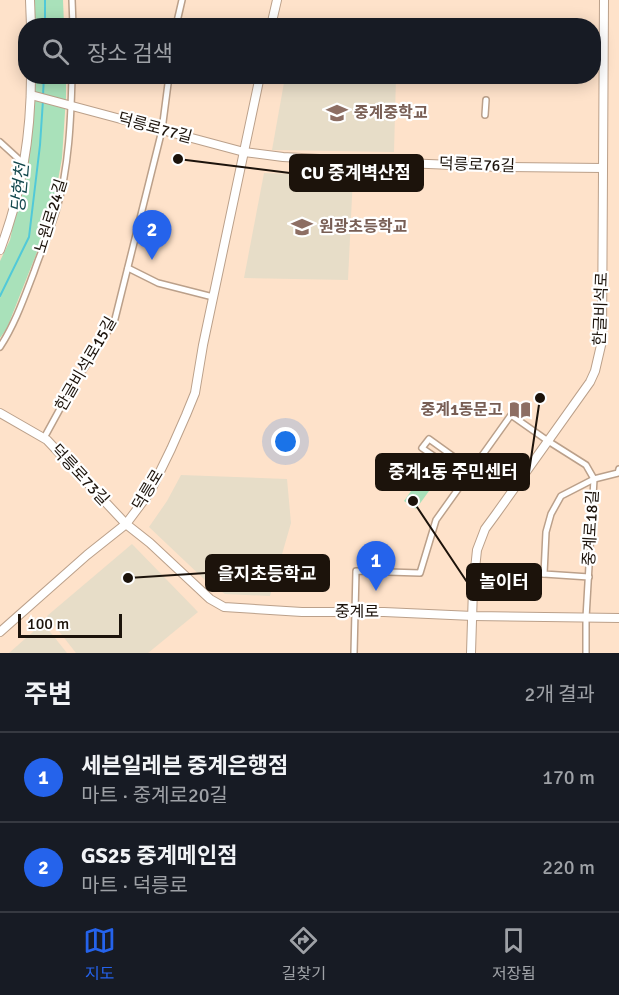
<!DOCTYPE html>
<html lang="ko">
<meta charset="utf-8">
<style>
:root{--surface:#171b24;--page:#242831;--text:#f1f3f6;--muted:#9ea1a6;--line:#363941;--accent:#2563eb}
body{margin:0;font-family:Signika,"Noto Sans KR",sans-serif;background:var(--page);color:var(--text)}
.scale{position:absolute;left:18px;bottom:15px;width:104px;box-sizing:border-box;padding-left:6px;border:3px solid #1c130b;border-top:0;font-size:16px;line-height:21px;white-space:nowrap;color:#1c130b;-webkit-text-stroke:4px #fff;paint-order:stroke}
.you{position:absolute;left:286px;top:442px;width:21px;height:21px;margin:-15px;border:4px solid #fff;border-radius:50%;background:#1a73e8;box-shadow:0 0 0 9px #1a73e833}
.badge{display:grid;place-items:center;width:39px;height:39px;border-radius:50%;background:var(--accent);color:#fff;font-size:20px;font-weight:700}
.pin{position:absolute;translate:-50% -50px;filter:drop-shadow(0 2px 3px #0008)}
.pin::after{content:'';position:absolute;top:32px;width:21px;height:18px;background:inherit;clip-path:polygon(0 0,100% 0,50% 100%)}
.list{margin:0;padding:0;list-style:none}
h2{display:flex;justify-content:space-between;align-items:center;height:78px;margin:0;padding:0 24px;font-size:26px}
h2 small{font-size:20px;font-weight:400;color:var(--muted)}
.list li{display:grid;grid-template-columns:39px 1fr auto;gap:18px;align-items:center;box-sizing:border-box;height:90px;padding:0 24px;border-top:2px solid var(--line)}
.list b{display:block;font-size:22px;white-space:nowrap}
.list p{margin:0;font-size:20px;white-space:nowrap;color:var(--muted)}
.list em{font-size:20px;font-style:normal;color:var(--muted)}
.icon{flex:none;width:33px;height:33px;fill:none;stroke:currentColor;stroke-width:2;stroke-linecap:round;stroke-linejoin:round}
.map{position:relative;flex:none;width:619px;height:653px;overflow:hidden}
.search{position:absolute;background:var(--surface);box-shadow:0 3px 15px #0003;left:18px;right:18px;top:18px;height:66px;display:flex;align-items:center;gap:15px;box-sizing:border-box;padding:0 21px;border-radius:24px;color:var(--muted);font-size:22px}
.sheet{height:258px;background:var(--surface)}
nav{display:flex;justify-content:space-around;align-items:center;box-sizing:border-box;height:84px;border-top:2px solid var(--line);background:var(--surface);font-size:16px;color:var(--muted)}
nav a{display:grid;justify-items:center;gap:3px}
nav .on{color:var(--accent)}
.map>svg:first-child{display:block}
</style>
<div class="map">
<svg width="619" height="653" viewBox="0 0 619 653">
<rect width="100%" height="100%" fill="#fee2ca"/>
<g fill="#e7ddc8">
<path d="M296,19L396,23V25H295Z"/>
<path d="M285,77H396L394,152L272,150Z"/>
<path d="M264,173L353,176L348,280L244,278Z"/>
<path d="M181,475L287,479L291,523L270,596L225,594L206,581L149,527L167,501Z"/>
<path d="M132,544L198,612L148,653H76L47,616Z"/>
<path d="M43,623L67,653H9Z"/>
</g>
<g fill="#a9e1ba">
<path d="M33,0H63L64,25H34Z"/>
<path d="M35,77H66V97L62,158L52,214L7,328L0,338V261L10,240L27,160Z"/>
<path d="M416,484L429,491L416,509L404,501Z"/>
</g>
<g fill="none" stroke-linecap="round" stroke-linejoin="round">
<g stroke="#51c9d8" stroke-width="2">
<path d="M45,26V0"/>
<path d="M43,95L44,76"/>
<path d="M0,296L29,237L40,145L43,100"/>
</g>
<defs>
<g id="street">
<path d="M72,0L73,26"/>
<path d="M176,26L182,0"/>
<path d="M485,115L486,100"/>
<path d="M0,142L23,163"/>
<path d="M128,268L158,283L213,297"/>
<path d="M0,347C15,324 24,298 34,272C41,251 51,230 57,208C69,168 71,118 72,76"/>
<path d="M44,438L73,385L96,351L115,319L162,130L169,76"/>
<path d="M466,478L422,448L429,439L472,470"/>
<path d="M532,574H544"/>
<path d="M589,577L544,574L546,532L551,514L561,496L594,479L618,473L619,469"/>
<path d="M354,653L356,571L420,573L436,520L511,415L548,441L586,465L594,479L586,618V653"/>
</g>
<g id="secondary">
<path d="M30,0L31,26"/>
<path d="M271,26L277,0"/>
<path d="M31,95L244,152L283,157L356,161L501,167L603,168"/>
<path d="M0,250C21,195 31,135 31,76"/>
<path d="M0,413L47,440L126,524L150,543L210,599L224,607L302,612H384L473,616L619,618"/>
<path d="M0,632L87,555L126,524L150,492L171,449L186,415L195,393L203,345L260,76"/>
<path d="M471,653L473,588L477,550L485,529L496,514L590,382L595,371L602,341L604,0"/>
</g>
</defs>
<use href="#street" stroke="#bba08a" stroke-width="8"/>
<use href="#secondary" stroke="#bba08a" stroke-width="10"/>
<use href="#street" stroke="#fff" stroke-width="5"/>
<use href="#secondary" stroke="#fff" stroke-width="8"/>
</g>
<defs>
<symbol id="school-bare" viewBox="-9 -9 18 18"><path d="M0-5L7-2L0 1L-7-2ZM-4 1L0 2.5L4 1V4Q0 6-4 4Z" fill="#8d6e63" stroke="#fff" stroke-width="2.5" paint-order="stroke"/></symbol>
<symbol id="library-bare" viewBox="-9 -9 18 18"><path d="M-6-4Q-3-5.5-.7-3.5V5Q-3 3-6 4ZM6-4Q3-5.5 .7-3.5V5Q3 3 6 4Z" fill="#8d6e63" stroke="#fff" stroke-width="2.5" paint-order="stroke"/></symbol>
</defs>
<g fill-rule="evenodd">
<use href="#school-bare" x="322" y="98" width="30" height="30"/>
<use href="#school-bare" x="287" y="212" width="30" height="30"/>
<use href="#library-bare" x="505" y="395" width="30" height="30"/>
</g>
<g text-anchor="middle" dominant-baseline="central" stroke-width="4.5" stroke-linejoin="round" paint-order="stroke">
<g font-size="16" font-weight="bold" fill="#785e54" stroke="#fff" text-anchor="start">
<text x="354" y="113">중계중학교</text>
<text x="319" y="227">원광초등학교</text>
<text x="503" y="410" text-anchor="end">중계1동문고</text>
</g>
<g font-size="16" fill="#1c130b" stroke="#fff">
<text transform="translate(155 128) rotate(15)">덕릉로77길</text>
<text transform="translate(477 165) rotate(2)">덕릉로76길</text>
<text transform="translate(51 216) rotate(-73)">노원로24길</text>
<text transform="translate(601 309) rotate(-88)">한글비석로</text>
<text transform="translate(86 364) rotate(-60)">한글비석로15길</text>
<text transform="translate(80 475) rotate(47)">덕릉로73길</text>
<text transform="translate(148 490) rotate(-59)">덕릉로</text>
<text transform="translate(591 528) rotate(-87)">중계로18길</text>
<text x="357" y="612">중계로</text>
</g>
<g font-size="18" font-style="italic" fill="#13484e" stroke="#fff">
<text transform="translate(20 188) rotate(-85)">당현천</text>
</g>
</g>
<path fill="none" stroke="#1c130b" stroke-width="2" d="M178 159L290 173M540 398L529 472M128 578L206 573M413 501L467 582"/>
<g fill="#1c130b" stroke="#fff" stroke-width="2">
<circle cx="178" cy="159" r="6"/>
<circle cx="540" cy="398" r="6"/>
<circle cx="128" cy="578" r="6"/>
<circle cx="413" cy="501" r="6"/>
</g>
<g fill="#1c130b" stroke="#1c130b" stroke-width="2">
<rect x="290" y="155" width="133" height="36" rx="6"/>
<rect x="376" y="454" width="153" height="36" rx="6"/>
<rect x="206" y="555" width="123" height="36" rx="6"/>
<rect x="467" y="564" width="74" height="36" rx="6"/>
</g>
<g font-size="18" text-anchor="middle" font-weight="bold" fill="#fff">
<text x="356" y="179">CU 중계벽산점</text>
<text x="453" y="478">중계1동 주민센터</text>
<text x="267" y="580">을지초등학교</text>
<text x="504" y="588">놀이터</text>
</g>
</svg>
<div class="scale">100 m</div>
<div class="you"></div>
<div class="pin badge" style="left:376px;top:591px">1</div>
<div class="pin badge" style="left:152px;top:260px">2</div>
<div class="search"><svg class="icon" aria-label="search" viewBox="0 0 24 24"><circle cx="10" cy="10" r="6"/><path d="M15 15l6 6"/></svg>장소 검색</div>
</div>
<section class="sheet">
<h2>주변<small>2개 결과</small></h2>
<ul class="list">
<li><span class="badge">1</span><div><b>세븐일레븐 중계은행점</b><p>마트 · 중계로20길</p></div><em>170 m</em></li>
<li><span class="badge">2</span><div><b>GS25 중계메인점</b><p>마트 · 덕릉로</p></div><em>220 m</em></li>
</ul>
</section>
<nav>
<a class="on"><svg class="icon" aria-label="map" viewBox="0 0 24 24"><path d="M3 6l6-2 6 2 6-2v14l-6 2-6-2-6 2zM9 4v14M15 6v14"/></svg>지도</a>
<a><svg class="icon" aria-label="directions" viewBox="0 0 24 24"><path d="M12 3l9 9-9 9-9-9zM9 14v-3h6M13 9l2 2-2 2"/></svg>길찾기</a>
<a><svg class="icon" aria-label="saved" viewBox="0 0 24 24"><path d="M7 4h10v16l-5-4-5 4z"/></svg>저장됨</a>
</nav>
